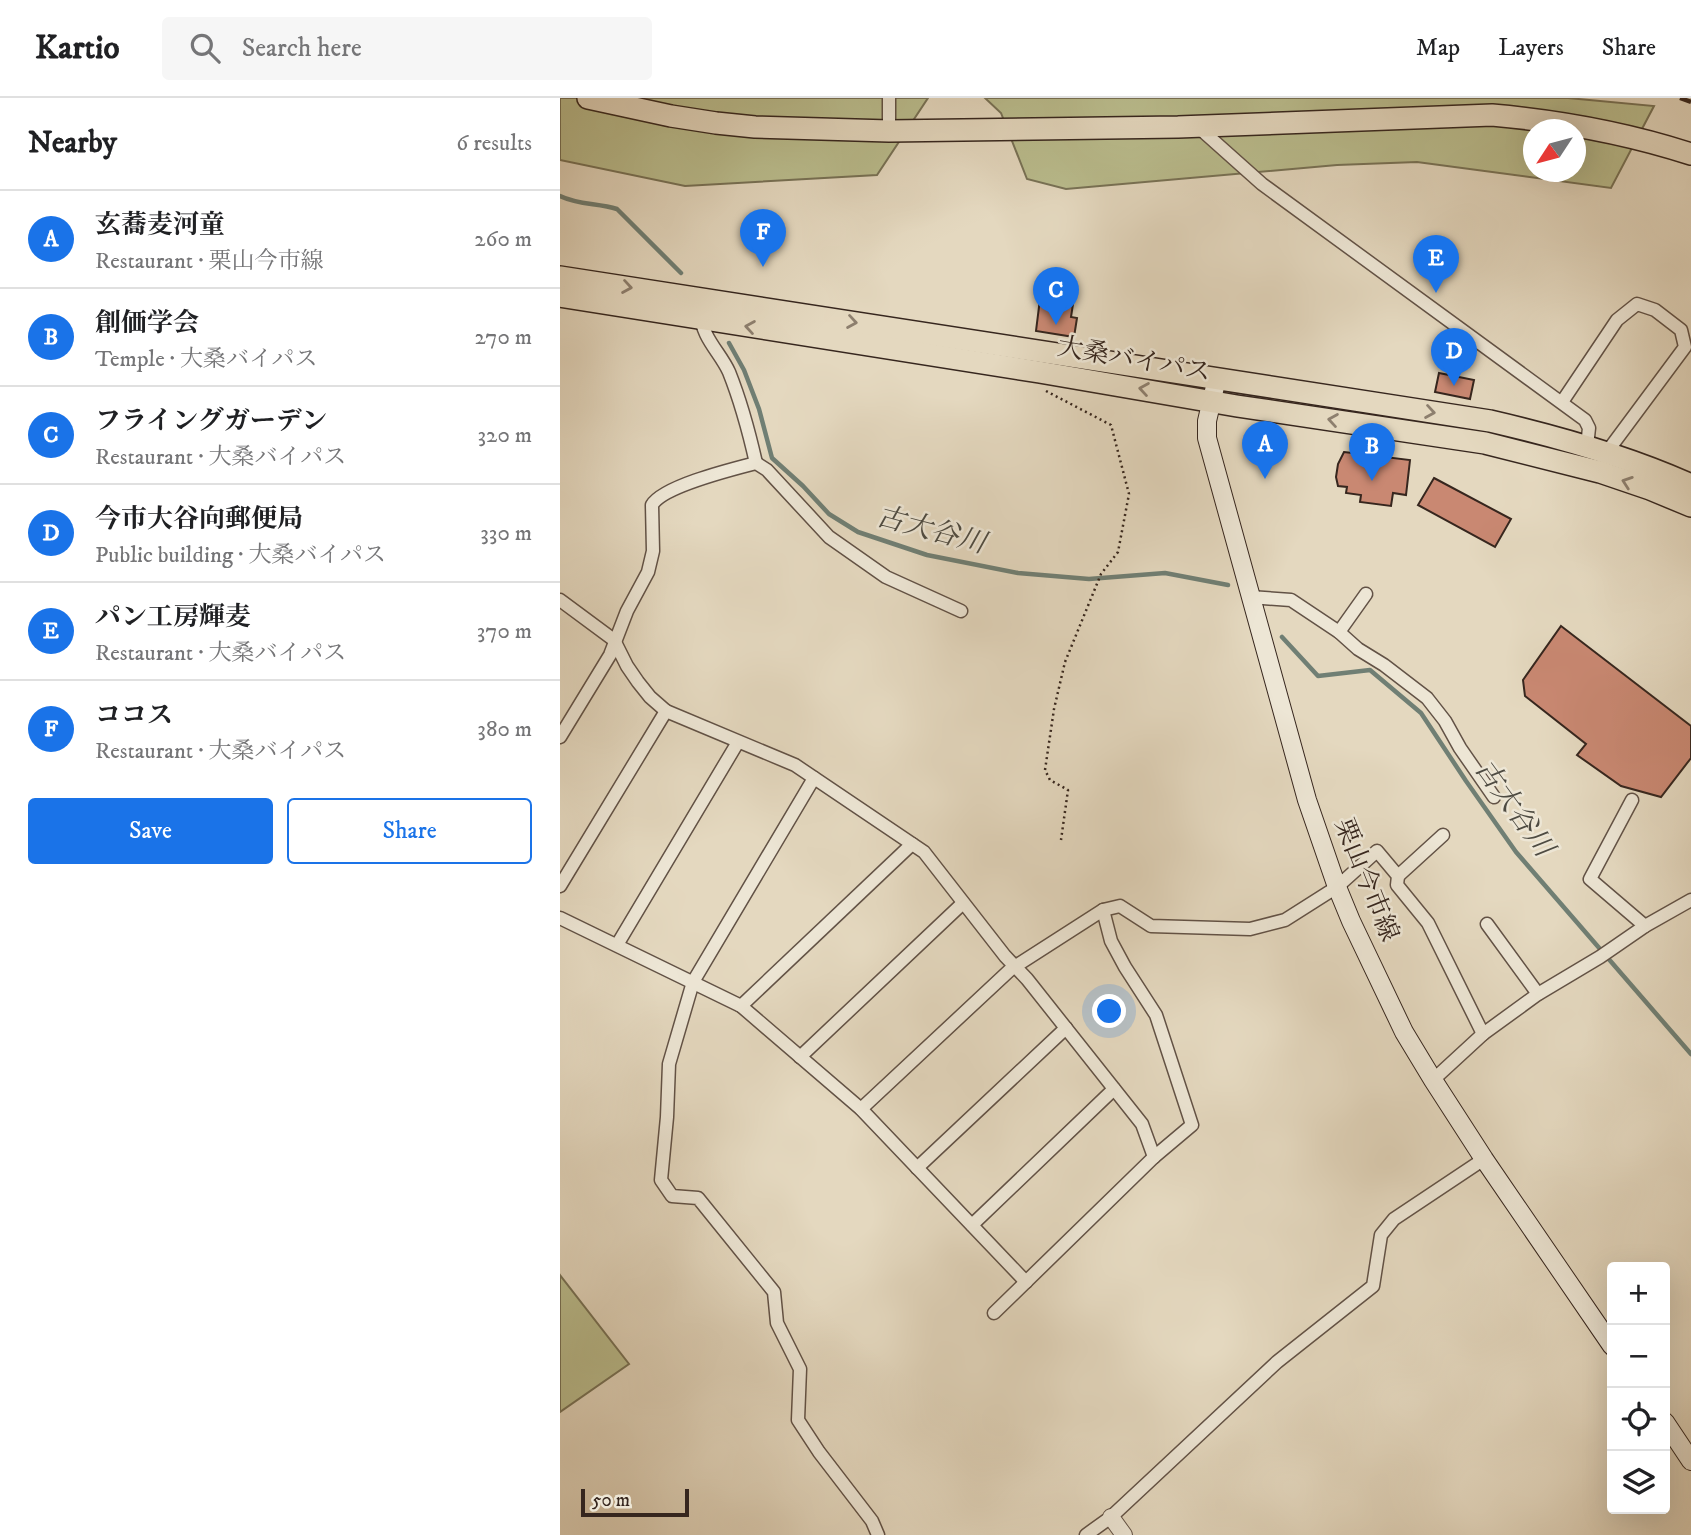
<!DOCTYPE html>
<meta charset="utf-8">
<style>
:root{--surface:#fff;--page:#f6f6f6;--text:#202124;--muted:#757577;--line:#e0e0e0;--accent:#1a73e8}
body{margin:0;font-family:"IM FELL DW Pica","Noto Serif JP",serif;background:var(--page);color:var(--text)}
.controls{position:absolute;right:21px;bottom:21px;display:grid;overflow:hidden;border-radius:7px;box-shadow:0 7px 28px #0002}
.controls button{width:63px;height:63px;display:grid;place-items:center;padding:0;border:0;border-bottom:2px solid var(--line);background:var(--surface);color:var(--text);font:35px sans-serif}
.compass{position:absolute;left:963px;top:21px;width:63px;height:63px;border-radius:50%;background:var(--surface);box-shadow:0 7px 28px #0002;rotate:234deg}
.scale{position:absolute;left:21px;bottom:18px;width:108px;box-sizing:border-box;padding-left:7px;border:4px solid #36261e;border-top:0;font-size:19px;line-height:24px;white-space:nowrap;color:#36261e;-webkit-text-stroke:5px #ede6d5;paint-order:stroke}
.you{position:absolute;left:550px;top:914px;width:24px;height:24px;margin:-18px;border:5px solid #fff;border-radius:50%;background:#1a73e8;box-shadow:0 0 0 10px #1a73e833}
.badge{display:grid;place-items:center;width:46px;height:46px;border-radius:50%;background:var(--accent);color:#fff;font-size:23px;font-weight:700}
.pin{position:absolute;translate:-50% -58px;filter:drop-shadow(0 2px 4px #0008)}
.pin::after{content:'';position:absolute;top:37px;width:24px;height:21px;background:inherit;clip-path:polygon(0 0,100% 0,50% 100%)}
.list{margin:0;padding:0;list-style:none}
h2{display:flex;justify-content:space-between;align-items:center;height:91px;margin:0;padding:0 28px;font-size:30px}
h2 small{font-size:23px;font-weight:400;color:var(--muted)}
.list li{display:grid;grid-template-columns:46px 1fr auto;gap:21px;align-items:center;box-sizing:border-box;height:98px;padding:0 28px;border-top:2px solid var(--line)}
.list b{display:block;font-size:26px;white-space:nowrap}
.list p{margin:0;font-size:23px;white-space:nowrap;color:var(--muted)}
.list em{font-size:23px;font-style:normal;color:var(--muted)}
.actions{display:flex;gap:14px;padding:21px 28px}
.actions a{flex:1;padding:16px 0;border:2px solid var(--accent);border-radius:7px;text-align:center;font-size:24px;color:var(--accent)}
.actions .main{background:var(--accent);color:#fff}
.icon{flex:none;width:38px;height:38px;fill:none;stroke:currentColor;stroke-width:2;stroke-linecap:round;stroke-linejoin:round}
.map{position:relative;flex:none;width:1131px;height:1437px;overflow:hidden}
header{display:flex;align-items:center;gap:42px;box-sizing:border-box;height:98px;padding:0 35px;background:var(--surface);border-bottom:2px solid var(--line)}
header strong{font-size:33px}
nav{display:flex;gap:38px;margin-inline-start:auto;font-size:24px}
.search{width:490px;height:63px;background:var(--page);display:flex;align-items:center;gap:18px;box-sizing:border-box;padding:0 24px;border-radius:7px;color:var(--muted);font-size:26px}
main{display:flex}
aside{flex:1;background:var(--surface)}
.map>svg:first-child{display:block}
</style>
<header>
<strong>Kartio</strong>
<div class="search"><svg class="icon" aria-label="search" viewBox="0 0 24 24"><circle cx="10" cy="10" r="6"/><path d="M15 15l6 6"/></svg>Search here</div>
<nav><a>Map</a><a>Layers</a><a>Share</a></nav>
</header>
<main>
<aside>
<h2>Nearby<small>6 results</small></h2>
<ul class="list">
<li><span class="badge">A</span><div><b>玄蕎麦河童</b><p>Restaurant · 栗山今市線</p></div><em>260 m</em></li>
<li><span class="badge">B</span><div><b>創価学会</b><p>Temple · 大桑バイパス</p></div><em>270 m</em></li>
<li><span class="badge">C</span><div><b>フライングガーデン</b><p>Restaurant · 大桑バイパス</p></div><em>320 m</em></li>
<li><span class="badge">D</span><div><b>今市大谷向郵便局</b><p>Public building · 大桑バイパス</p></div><em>330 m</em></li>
<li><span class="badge">E</span><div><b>パン工房輝麦</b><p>Restaurant · 大桑バイパス</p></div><em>370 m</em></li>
<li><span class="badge">F</span><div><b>ココス</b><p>Restaurant · 大桑バイパス</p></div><em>380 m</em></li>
</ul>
<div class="actions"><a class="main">Save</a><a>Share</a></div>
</aside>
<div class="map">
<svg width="1131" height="1437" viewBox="0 0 1131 1437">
<rect width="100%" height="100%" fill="#e4d8bf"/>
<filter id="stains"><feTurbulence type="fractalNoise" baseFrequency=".00286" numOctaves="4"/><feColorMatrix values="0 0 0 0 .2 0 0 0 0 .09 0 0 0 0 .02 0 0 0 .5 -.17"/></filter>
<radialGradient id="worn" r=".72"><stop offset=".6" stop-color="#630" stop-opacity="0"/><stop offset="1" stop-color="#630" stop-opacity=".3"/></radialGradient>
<g fill="#babd8e" stroke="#787256" stroke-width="2" fill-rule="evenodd">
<path d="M0,0H368L317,77L125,88L0,62Z"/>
<path d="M425,0H1008L1094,8L1051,90L857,64L777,67L506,91L467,81L441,15ZM974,32H1016V74H974Z"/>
<path d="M0,1177L69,1266L0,1314Z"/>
</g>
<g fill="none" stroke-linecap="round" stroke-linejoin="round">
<g stroke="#707f74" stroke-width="4.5">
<path d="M0,98C18,107 38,105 57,111L121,175"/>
<path d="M169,245L184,272L199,311L212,360L243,388L269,416L298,434L367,457L458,475L529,481L605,475L668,487"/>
<path d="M722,539L758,578L810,572L861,615L906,683L956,754L1131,956"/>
</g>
</g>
<g fill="#c98872" stroke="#36261e" stroke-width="2">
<path d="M480,201L513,206L511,219L517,220L514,239L476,233Z"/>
<path d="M879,275L914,282L910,301L875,294Z"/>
<path d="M784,354L850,362L846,397L833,395L831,408L800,404L801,397L786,395L787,389L778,388L776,379L778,366Z"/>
<path d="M874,380L951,421L935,449L858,407Z"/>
<path d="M1001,528L1131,628V660L1101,699L1061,688L1017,657L1026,646L965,598L963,582Z"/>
</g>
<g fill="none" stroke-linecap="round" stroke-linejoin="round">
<defs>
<g id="minor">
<path d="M637,28L702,86L1025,322L1029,330L1027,348"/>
<path d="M329,33V0"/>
<path d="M141,215C141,239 160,254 169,274C181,304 189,334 196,365"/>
<path d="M1002,304L1057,222L1077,206L1095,212L1121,232L1125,249L1047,354"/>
<path d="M690,499L731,502L779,534L798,551L824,567L867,600L885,623L900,650L934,699"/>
<path d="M0,502L54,542L67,568L78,584L90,599L106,613L235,667L364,754L445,858L467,881L582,1026L594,1059"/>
<path d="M779,534L806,496"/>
<path d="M0,639L50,557L67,513L88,474L93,453L92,407C103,388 173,371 196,365L207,372L269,439L326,479L401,513"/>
<path d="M254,680L133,884L109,966L107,1019L101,1082L112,1098L138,1100L214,1194L217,1225L240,1271L238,1322L259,1354L312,1423L318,1437"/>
<path d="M1072,702L1030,781L1085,828"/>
<path d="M838,778L883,737"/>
<path d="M0,788L106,613"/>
<path d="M0,820L181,908L301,1011L466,1184"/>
<path d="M927,826L978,896"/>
<path d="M57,847L178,644"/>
<path d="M181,908L352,746"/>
<path d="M240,959L403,805"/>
<path d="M873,982L923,936L978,896L1040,859L1085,828L1131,802"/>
<path d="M301,1011L451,871L543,812L560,808L591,828L690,831L725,822L777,789L817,753L838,778L837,787L868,825L923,936"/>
<path d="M357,1070L506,930"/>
<path d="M412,1127L554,991"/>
<path d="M434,1215L594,1059L632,1027L596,917L565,869L551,843L543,812"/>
<path d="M526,1437L551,1419L717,1264L813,1188L821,1137L834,1121L924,1061"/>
</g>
<path id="tertiary" d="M551,1419L564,1437"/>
<g id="secondary">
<path d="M657,280L647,323V340L747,702L777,789L791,823L844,934L873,982L924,1061L1052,1248"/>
<path d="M1105,1324L1131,1363"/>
</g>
<g id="trunk">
<path d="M28,0L111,18L156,25L195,29L329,33L618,29L932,17C1000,23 1066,35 1131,56"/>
<path d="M0,179L930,323C999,339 1067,358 1131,387"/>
<path d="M0,198L479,274L677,308L925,345L1040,374L1090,391L1131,408"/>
</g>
</defs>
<use href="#minor" stroke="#625246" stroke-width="15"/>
<use href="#tertiary" stroke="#625246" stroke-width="18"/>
<use href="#secondary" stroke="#36261e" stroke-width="20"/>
<use href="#trunk" stroke="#36261e" stroke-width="24"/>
<path stroke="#36261e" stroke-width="2.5" stroke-dasharray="2 3.5" stroke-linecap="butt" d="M486,293L551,327L569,396L558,454L541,476L505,564L494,611L485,672L490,682L508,692L501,742"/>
<use href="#minor" stroke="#ede6d5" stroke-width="12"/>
<use href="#tertiary" stroke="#ede6d5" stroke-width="16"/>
<use href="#secondary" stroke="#ede6d5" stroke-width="18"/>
<use href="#trunk" stroke="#e4d8bf" stroke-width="21"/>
<path stroke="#36261e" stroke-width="4.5" stroke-dasharray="12 12" stroke-linecap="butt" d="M1120,0L1131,4"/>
</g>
<defs><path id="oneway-chevron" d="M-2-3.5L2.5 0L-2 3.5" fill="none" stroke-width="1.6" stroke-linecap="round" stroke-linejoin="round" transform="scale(1.75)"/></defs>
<g stroke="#8d7f6e">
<use href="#oneway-chevron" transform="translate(67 189) rotate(9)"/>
<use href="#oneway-chevron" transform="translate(292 224) rotate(9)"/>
<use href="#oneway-chevron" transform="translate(190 229) rotate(-171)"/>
<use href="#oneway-chevron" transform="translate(584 291) rotate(-171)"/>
<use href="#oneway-chevron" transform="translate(870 314) rotate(9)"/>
<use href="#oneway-chevron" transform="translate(773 322) rotate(-171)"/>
<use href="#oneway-chevron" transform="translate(1067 384) rotate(-161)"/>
</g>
<g text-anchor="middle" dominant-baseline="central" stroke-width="5" stroke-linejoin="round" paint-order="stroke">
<g font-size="26" fill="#36261e" stroke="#ede6d5">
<text transform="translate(574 262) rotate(10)">大桑バイパス</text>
<text transform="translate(806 782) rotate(68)">栗山今市線</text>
</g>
<g font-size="28" font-style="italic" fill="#4e4b42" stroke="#ede6d5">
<text transform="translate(371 432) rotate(15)">古大谷川</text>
<text transform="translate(954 710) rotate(54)">古大谷川</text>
</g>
</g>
<rect width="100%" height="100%" filter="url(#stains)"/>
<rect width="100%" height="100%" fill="url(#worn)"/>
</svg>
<div class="controls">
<button>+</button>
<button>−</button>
<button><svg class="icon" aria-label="locate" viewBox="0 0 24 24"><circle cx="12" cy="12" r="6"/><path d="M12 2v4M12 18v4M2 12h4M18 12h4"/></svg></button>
<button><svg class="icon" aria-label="layers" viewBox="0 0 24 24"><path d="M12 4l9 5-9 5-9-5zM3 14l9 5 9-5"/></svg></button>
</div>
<svg class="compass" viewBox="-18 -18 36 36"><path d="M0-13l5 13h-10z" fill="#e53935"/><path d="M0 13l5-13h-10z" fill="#757577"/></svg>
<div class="scale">50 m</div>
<div class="you"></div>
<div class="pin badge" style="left:705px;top:381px">A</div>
<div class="pin badge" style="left:812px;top:383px">B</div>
<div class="pin badge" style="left:496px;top:227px">C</div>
<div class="pin badge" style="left:894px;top:288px">D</div>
<div class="pin badge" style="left:876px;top:195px">E</div>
<div class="pin badge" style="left:203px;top:169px">F</div>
</div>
</main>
